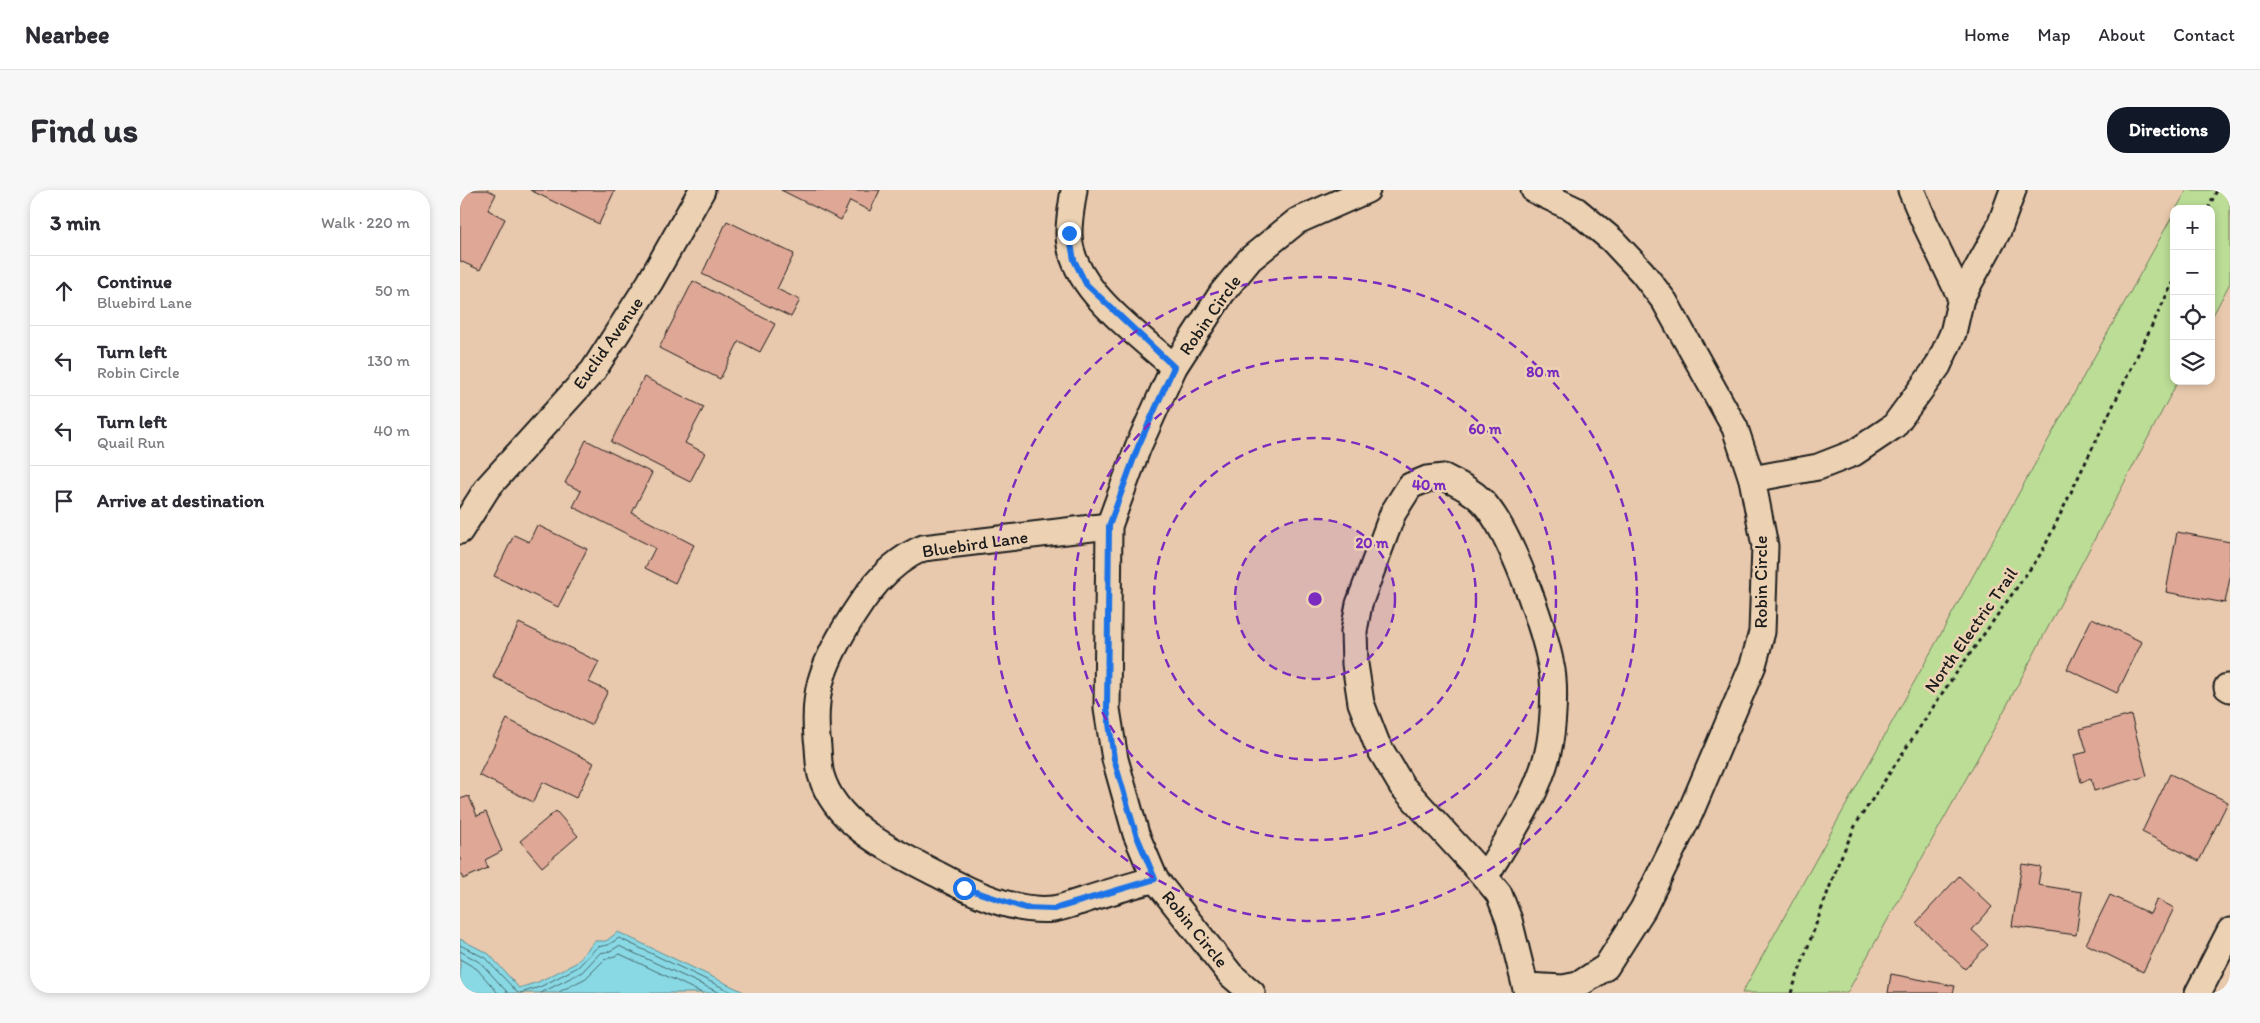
<!DOCTYPE html>
<meta charset="utf-8">
<style>
:root{--surface:#fff;--page:#f7f7f7;--text:#2b2b33;--muted:#7c7c81;--line:#e1e1e2;--accent:#111827}
body{margin:0;font-family:Itim,sans-serif;background:var(--page);color:var(--text)}
.controls{position:absolute;right:15px;top:15px;display:grid;overflow:hidden;border-radius:10px;box-shadow:0 2px 8px #0003}
.controls button{width:45px;height:45px;display:grid;place-items:center;padding:0;border:0;border-bottom:1px solid var(--line);background:var(--surface);color:var(--text);font:25px sans-serif}
.stop{position:absolute;width:15px;height:15px;margin:-11px;border:4px solid #1a73e8;border-radius:50%;background:#fff}
.stop.end{background:#1a73e8;border-color:#fff;box-shadow:0 1px 5px #0008}
.list{margin:0;padding:0;list-style:none}
h2{display:flex;justify-content:space-between;align-items:center;height:65px;margin:0;padding:0 20px;font-size:21px}
h2 small{font-size:16px;font-weight:400;color:var(--muted)}
.list li{display:grid;grid-template-columns:32px 1fr auto;gap:15px;align-items:center;box-sizing:border-box;height:70px;padding:0 20px;border-top:1px solid var(--line)}
.list b{display:block;font-size:19px;white-space:nowrap}
.list p{margin:0;font-size:16px;white-space:nowrap;color:var(--muted)}
.list em{font-size:16px;font-style:normal;color:var(--muted)}
.icon{flex:none;width:28px;height:28px;fill:none;stroke:currentColor;stroke-width:2;stroke-linecap:round;stroke-linejoin:round}
.map{position:relative;flex:none;width:1770px;height:803px;overflow:hidden;border-radius:20px}
header{display:flex;align-items:center;gap:30px;box-sizing:border-box;height:70px;padding:0 25px;background:var(--surface);border-bottom:1px solid var(--line)}
header strong{font-size:24px}
nav{display:flex;gap:28px;margin-inline-start:auto;font-size:18px}
.intro{display:flex;align-items:center;justify-content:space-between;box-sizing:border-box;height:120px;padding:0 30px}
h1{margin:0;font-size:35px}
.button{padding:12px 22px;border-radius:20px;background:var(--accent);color:#fff;font-size:18px;font-weight:700}
main{display:flex;gap:30px;padding:0 30px}
aside{flex:1;background:var(--surface);border-radius:20px;box-shadow:0 2px 8px #0003}
.map>svg:first-child{display:block}
</style>
<header>
<strong>Nearbee</strong>
<nav><a>Home</a><a>Map</a><a>About</a><a>Contact</a></nav>
</header>
<div class="intro"><h1>Find us</h1><a class="button">Directions</a></div>
<main>
<aside>
<h2>3 min<small>Walk · 220 m</small></h2>
<ul class="list">
<li><svg class="icon" aria-label="ahead" viewBox="0 0 24 24"><path d="M12 20V5M6 11l6-6 6 6"/></svg><div><b>Continue</b><p>Bluebird Lane</p></div><em>50 m</em></li>
<li><svg class="icon" aria-label="left" viewBox="0 0 24 24"><path d="M17 20v-9H6M10 6l-5 5 5 5"/></svg><div><b>Turn left</b><p>Robin Circle</p></div><em>130 m</em></li>
<li><svg class="icon" aria-label="left" viewBox="0 0 24 24"><path d="M17 20v-9H6M10 6l-5 5 5 5"/></svg><div><b>Turn left</b><p>Quail Run</p></div><em>40 m</em></li>
<li><svg class="icon" aria-label="arrive" viewBox="0 0 24 24"><path d="M6 21V4h12l-3 4 3 4H6"/></svg><div><b>Arrive at destination</b></div></li>
</ul>
</aside>
<div class="map">
<svg width="1770" height="803" viewBox="0 0 1770 803">
<rect width="100%" height="100%" fill="#e9c9ad"/>
<filter id="ink" filterUnits="userSpaceOnUse"><feTurbulence type="fractalNoise" baseFrequency=".02" numOctaves="2"/><feDisplacementMap in="SourceGraphic" scale="10" xChannelSelector="R" yChannelSelector="G"/><feConvolveMatrix kernelMatrix="1 2 1 2 8 2 1 2 1" color-interpolation-filters="sRGB"/></filter>
<g filter="url(#ink)">
<g fill="#bbdd96" stroke="#6c7c59">
<path d="M1727,0H1770V93L1751,129V19H1716Z"/>
<path d="M1714,23V191H1718L1546,517L1387,803H1282Z"/>
</g>
<path fill="#89d9e5" stroke="#5d8d95" d="M158,742L286,803H0V749L29,764L59,798L78,792L116,773L135,751H146Z"/>
<g fill="none" stroke-linecap="round" stroke-linejoin="round">
<g stroke="#48686c" stroke-width="1">
<path d="M0,755L25,768L58,803"/>
<path d="M0,761L21,773L48,803"/>
<path d="M0,769L17,779L38,803"/>
<path d="M60,803L80,797L118,777L137,757L148,755L159,748L274,803"/>
<path d="M81,803L122,782L140,763L150,761L159,756L260,803"/>
<path d="M97,803L126,788L144,770L160,764L242,803"/>
</g>
</g>
<g fill="#dea796" stroke="#1c1c1c">
<path d="M0,0H28L36,4L28,20L45,29L20,80L0,71Z"/>
<path d="M70,0H155L139,34Z"/>
<path d="M321,0H420L410,21L390,11L381,30Z"/>
<path d="M267,31L334,64L317,99L340,110L331,127L242,84Z"/>
<path d="M233,91L315,134L300,162L279,151L260,189L199,158Z"/>
<path d="M184,187L244,217L225,253L245,263L230,292L151,252Z"/>
<path d="M126,250L192,283L172,323L234,355L215,393L185,378L195,358L113,317L121,301L105,293Z"/>
<path d="M77,335L127,359L98,417L34,386L54,345L69,352Z"/>
<path d="M1717,342L1770,352V388L1765,413L1706,402Z"/>
<path d="M1632,428L1682,452L1657,503L1607,479Z"/>
<path d="M59,433L139,472L129,492L148,501L131,535L33,487Z"/>
<path d="M1671,525L1687,586L1634,601L1631,589L1621,592L1614,565L1627,562L1620,539Z"/>
<path d="M47,529L134,573L116,608L83,592L73,612L19,585Z"/>
<path d="M1710,584L1768,612L1739,671L1682,642Z"/>
<path d="M9,606L17,626L26,622L42,661L25,670L28,678L3,689L0,682V609Z"/>
<path d="M96,621L118,646L82,677L60,651Z"/>
<path d="M1562,674L1581,677L1578,695L1622,702L1616,745L1552,736Z"/>
<path d="M1499,686L1532,717L1512,740L1528,755L1505,779L1456,733Z"/>
<path d="M1650,705L1690,724L1697,709L1714,718L1683,782L1626,754Z"/>
<path d="M1431,784L1495,796L1493,803H1428Z"/>
</g>
<g fill="none" stroke-linecap="round" stroke-linejoin="round">
<defs>
<g id="street">
<path d="M614,0C612,14 609,28 609,42C608,97 677,143 714,177"/>
<path d="M1451,0L1465,33L1501,108L1538,41L1553,0"/>
<path d="M984,287C998,294 1011,300 1022,311C1050,339 1083,435 1091,475C1096,496 1093,540 1088,562C1077,607 1049,647 1025,687L942,596L917,554L901,513L895,474L894,441L899,414L933,323L950,296L967,289Z"/>
<path d="M1292,289L1358,277L1394,263L1434,236L1478,176L1493,143L1501,108"/>
<path d="M649,336L463,358C426,374 404,406 384,440C362,478 353,503 357,548C359,560 358,574 361,585C376,637 435,662 479,685C512,703 555,723 593,719C603,718 613,713 622,711C646,703 671,696 695,689"/>
<path d="M0,341L28,297L133,181L190,92L242,0"/>
<path d="M1767,497L1770,499"/>
<path d="M1025,687L1039,704L1049,730L1067,803"/>
<path d="M1066,796L1103,798L1118,795L1146,777L1183,719L1230,623L1293,475L1302,442L1305,356L1292,289L1275,238L1205,112L1182,82L1152,50L1116,20L1074,0"/>
<path d="M792,803L771,785L695,689L676,644L655,569L647,519L649,336L678,257L714,177L762,103L790,69L837,31L907,0"/>
<path d="M1738,803L1770,741"/>
</g>
</defs>
<use href="#street" stroke="#1c1c1c" stroke-width="29"/>
<g stroke="#1c1c1c" stroke-width="3" stroke-dasharray="4 4" stroke-linecap="butt">
<path d="M1748,19L1757,0"/>
<path d="M1331,803L1378,674L1396,634L1485,499L1582,362L1714,90"/>
</g>
<use href="#street" stroke="#ecd2b3" stroke-width="25"/>
</g>
</g>
<g fill="none" stroke-linecap="round" stroke-linejoin="round" filter="url(#ink)">
<path stroke="#1a73e8" stroke-width="6" d="M504,698L565,718L594,719L695,689L676,644L654,569L647,519L649,336L678,257L714,177L626,94L614,70L609,43"/>
</g>
<circle cx="855" cy="409" r="80" fill="#7b2cbf" fill-opacity=".12"/>
<g fill="none" stroke="#7b2cbf" stroke-width="2.5" stroke-dasharray="9 6">
<circle cx="855" cy="409" r="80"/>
<circle cx="855" cy="409" r="161"/>
<circle cx="855" cy="409" r="241"/>
<circle cx="855" cy="409" r="322"/>
</g>
<g text-anchor="middle" dominant-baseline="central" stroke-width="5" stroke-linejoin="round" paint-order="stroke">
<g font-size="18" fill="#1c1c1c" stroke="#ecd2b3">
<text transform="translate(750 125) rotate(-55)">Robin Circle</text>
<text transform="translate(148 153) rotate(-55)">Euclid Avenue</text>
<text transform="translate(515 354) rotate(-8)">Bluebird Lane</text>
<text transform="translate(1301 392) rotate(-90)">Robin Circle</text>
<text transform="translate(1511 440) rotate(-55)">North Electric Trail</text>
<text transform="translate(735 739) rotate(51)">Robin Circle</text>
</g>
</g>
<circle cx="855" cy="409" r="8" fill="#7b2cbf" stroke="#ecd2b3" stroke-width="2.5"/>
<g font-size="15" text-anchor="middle" font-weight="bold" fill="#7b2cbf" stroke="#ecd2b3" stroke-width="5" stroke-linejoin="round" paint-order="stroke">
<text x="1083" y="187">80 m</text>
<text x="1025" y="244">60 m</text>
<text x="969" y="300">40 m</text>
<text x="912" y="358">20 m</text>
</g>
</svg>
<div class="controls">
<button>+</button>
<button>−</button>
<button><svg class="icon" aria-label="locate" viewBox="0 0 24 24"><circle cx="12" cy="12" r="6"/><path d="M12 2v4M12 18v4M2 12h4M18 12h4"/></svg></button>
<button><svg class="icon" aria-label="layers" viewBox="0 0 24 24"><path d="M12 4l9 5-9 5-9-5zM3 14l9 5 9-5"/></svg></button>
</div>
<div class="stop" style="left:504px;top:698px"></div>
<div class="stop end" style="left:609px;top:43px"></div>
</div>
</main>
